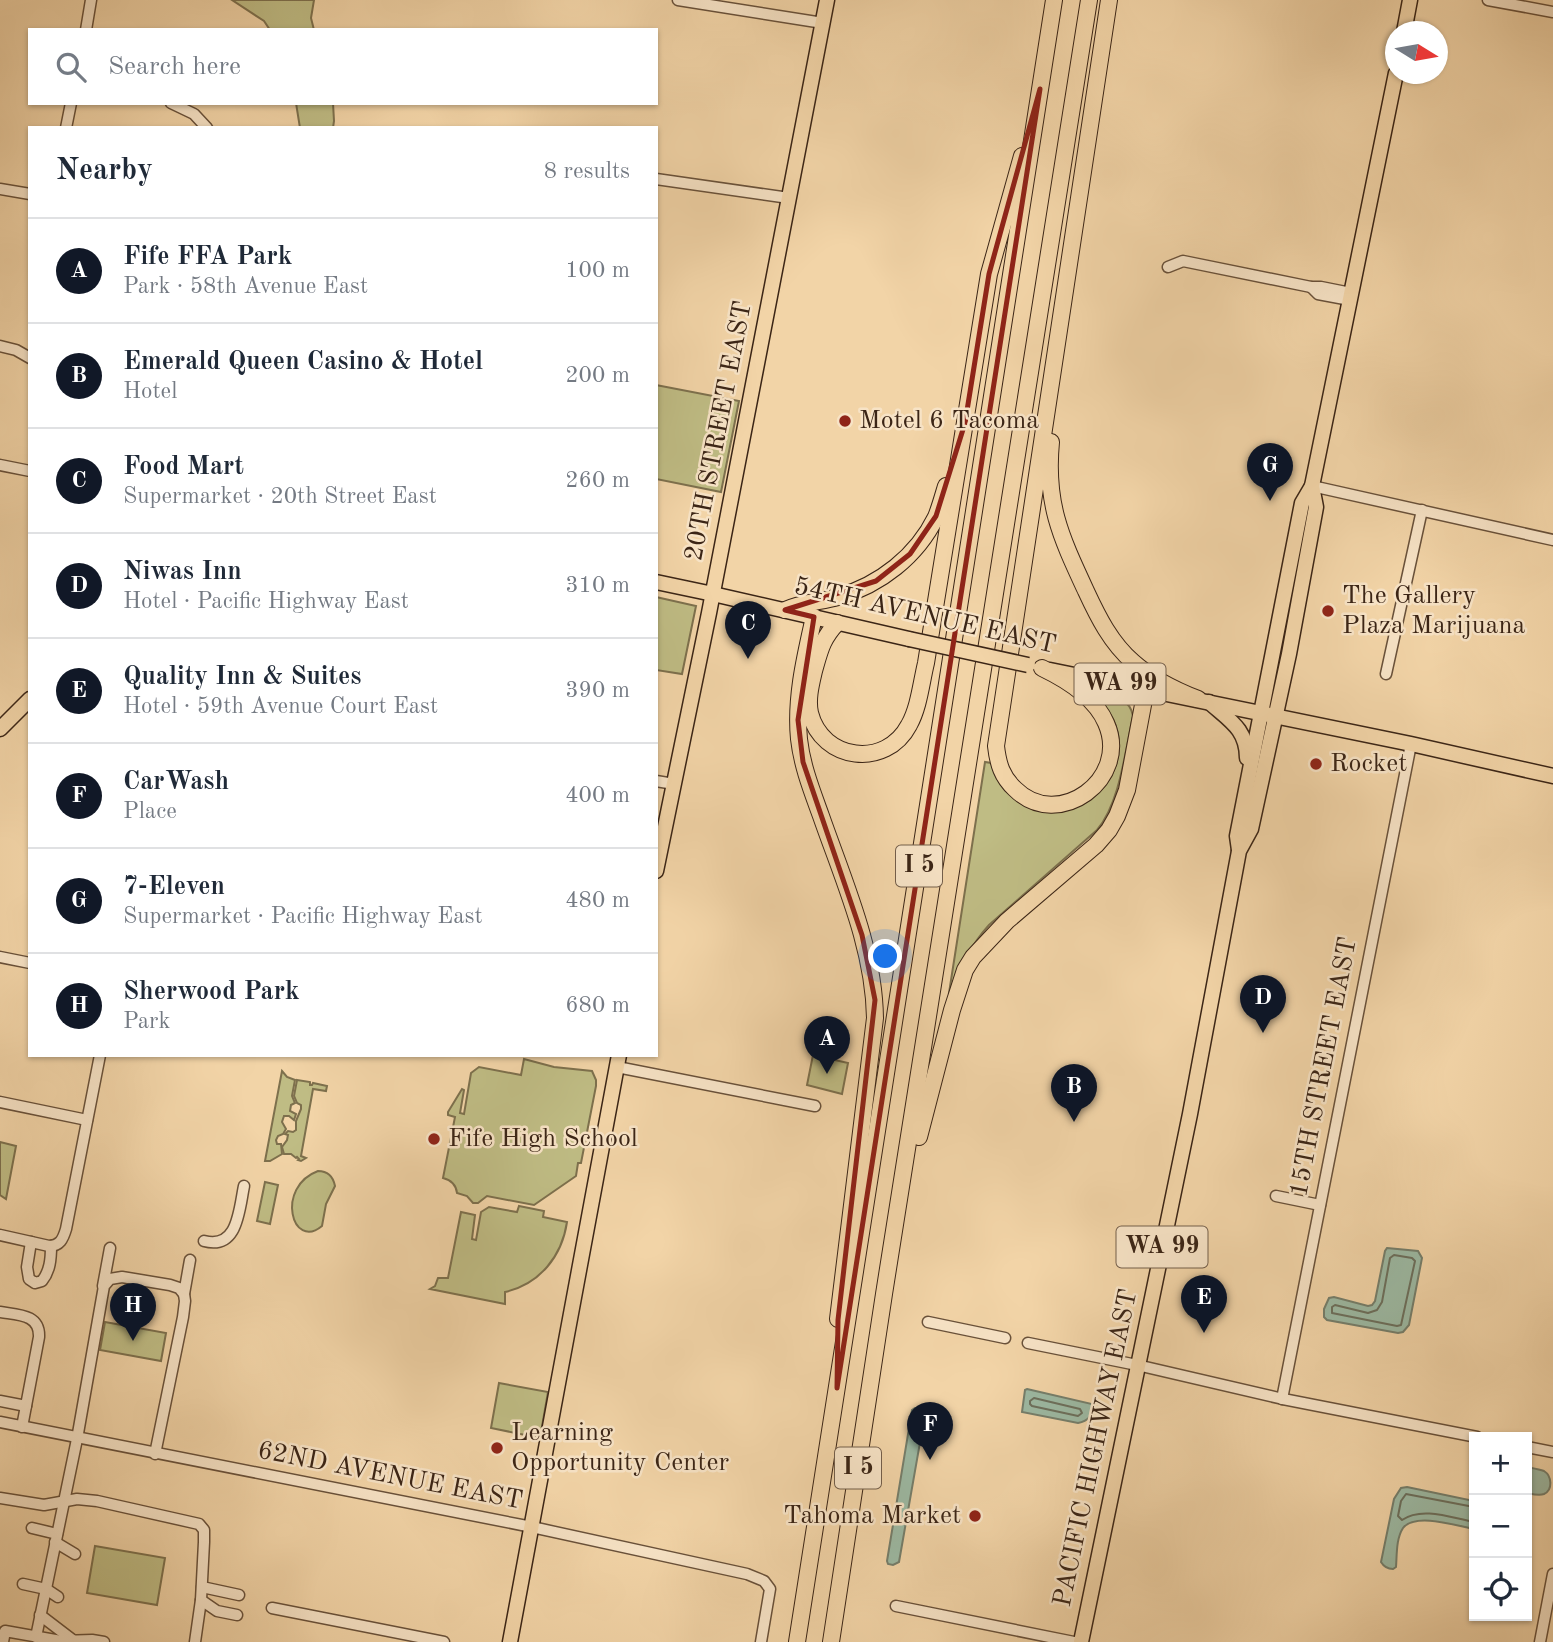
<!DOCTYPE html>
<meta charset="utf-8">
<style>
:root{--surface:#fff;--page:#f6f6f7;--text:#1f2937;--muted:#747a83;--line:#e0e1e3;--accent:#111827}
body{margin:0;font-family:"Old Standard TT",serif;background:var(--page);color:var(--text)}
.controls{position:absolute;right:21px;bottom:21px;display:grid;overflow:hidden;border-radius:0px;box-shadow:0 2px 5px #0004}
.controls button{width:63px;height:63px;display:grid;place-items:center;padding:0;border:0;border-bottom:2px solid var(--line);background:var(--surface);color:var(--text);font:35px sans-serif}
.compass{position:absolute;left:1385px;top:21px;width:63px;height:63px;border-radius:50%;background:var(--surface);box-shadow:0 2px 5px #0004;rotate:101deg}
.you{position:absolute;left:886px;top:957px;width:24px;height:24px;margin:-18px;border:5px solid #fff;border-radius:50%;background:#1a73e8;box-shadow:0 0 0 10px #1a73e833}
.badge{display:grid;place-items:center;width:46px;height:46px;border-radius:50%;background:var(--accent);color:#fff;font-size:23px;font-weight:700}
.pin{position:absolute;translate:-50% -58px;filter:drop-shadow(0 2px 4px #0008)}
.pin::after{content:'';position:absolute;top:37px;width:24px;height:21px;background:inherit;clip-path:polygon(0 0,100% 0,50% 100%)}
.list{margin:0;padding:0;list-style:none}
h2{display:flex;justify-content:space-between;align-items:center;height:91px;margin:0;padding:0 28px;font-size:30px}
h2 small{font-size:23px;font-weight:400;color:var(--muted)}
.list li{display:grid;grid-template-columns:46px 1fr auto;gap:21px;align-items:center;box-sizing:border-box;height:105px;padding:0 28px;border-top:2px solid var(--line)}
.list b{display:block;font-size:26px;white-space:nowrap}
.list p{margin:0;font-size:23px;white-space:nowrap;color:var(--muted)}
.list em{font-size:23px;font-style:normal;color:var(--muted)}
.icon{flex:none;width:38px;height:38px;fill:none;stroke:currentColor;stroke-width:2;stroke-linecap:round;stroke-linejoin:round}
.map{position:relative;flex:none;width:1553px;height:1642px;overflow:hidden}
.search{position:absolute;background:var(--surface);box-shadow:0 2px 5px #0004;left:28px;top:28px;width:630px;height:77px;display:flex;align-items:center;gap:18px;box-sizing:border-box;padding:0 24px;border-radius:0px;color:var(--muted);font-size:26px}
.panel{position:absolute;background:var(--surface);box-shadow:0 2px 5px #0004;left:28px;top:126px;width:630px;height:931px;border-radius:0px}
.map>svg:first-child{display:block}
</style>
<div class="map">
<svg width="1553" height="1642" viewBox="0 0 1553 1642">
<rect width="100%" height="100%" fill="#f2d4a7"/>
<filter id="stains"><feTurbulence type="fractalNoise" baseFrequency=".00286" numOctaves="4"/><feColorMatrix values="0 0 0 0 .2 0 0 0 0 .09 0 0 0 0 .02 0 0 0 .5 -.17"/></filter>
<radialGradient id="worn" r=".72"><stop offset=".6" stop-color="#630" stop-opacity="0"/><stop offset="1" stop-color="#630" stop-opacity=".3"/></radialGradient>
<g fill="#bfbc84" stroke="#7d704d" stroke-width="2">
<path d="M232,0H314L311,18L314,30H270L264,21Z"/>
<path d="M296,103H333L334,121L333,128H300Z"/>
<path d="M656,385L739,401L721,492L656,479Z"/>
<path d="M656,597L696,606L682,674L656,670Z"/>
<path d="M1094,692C1111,693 1130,698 1133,716C1125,751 1120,803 1097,830L989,925C970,946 961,967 950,993H949L985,762L991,763L1002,785L1069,809C1107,798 1131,757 1113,719C1108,709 1100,702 1093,693Z"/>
<path d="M813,1055L848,1063L842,1094L807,1085Z"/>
<path d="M524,1059L554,1067L592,1071L596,1080V1086L581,1163H578L576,1176L534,1205L487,1196L478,1203H473L467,1196L457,1193C456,1184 451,1180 443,1178L455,1117L448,1115V1112L462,1089L464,1090L460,1113L464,1114L471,1073L479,1067L521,1075Z"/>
<path d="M282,1071L287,1077L295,1080L292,1096L295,1103L291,1105L290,1111L296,1114L294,1120L289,1116H284L282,1122L286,1129L283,1134L278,1136L276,1140L277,1144H281L282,1154L270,1161H265Z"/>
<path d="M297,1080L310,1082V1085H312L313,1083L327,1086L326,1091L313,1089L301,1156L306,1158L301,1161L298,1160L299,1159L297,1157L296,1158L291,1154H284L282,1147L287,1140L288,1135L285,1134L288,1131L293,1132L296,1130V1121L301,1109V1105L297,1103L294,1096Z"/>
<path d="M0,1142L16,1146L6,1199L0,1195Z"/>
<path d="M318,1171C328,1171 333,1176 335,1186L326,1204L322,1226C292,1251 275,1187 318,1171Z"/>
<path d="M265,1182L278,1185L270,1224L257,1221Z"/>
<path d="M519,1206L544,1211L543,1217L567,1222C562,1256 540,1284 505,1292V1304L430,1289L435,1286L438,1278H448L461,1212L475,1215L472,1239L476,1240L481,1212L489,1207L517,1212Z"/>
<path d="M105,1322L166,1333L161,1361L100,1350Z"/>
<path d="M499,1383L548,1392L540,1438L491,1428Z"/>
<path d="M95,1546L165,1558L157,1605L87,1593Z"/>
</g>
<g fill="#9cb9a3" stroke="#757e6b" stroke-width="2">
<path d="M1387,1248L1418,1251L1422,1258L1409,1325L1403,1332L1398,1333L1327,1320L1324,1317V1309L1329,1298L1334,1297L1368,1306L1372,1305L1375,1301L1385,1251Z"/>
<path d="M1027,1389L1092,1404L1093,1406C1093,1416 1088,1421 1078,1423L1022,1412L1025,1390Z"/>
<path d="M915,1408H921L925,1414L899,1562L893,1565L888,1564L887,1561L912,1410Z"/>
<path d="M1527,1467C1532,1468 1539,1469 1544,1471C1552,1476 1553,1490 1544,1494C1539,1496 1532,1494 1527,1493Z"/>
<path d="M1407,1487L1474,1501V1529C1458,1526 1415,1512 1403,1528C1396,1539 1397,1554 1396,1567L1393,1569C1387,1569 1384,1567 1381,1562L1394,1499L1401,1488Z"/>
</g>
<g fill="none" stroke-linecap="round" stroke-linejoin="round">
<g stroke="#6c6f5c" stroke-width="2">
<path d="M1394,1255L1412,1258L1415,1261L1401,1325L1397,1326L1332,1313V1307L1335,1305L1368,1313L1377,1310L1382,1302L1390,1258Z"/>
<path d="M1034,1398L1080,1409L1082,1413L1078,1416L1032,1406L1030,1404V1401Z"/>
<path d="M1474,1507L1406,1494L1401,1501L1398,1516L1402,1520C1422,1506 1452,1518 1474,1522"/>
</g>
<defs>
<g id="minor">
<path d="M678,0L823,23"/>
<path d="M1488,0L1553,12"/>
<path d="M86,30L91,0"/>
<path d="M171,103L194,114L207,128"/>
<path d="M66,128L71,103"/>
<path d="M656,179L789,198"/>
<path d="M0,189L30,194"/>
<path d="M1168,267L1183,261L1311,287"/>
<path d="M1350,300L1318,294L1311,287H1321L1351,293"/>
<path d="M0,346L16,350L30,358"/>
<path d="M0,465L30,471"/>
<path d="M1312,486L1553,540"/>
<path d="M1386,674L1422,510"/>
<path d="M656,781L674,784"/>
<path d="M0,957L30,963"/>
<path d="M617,1067L815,1106"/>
<path d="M0,1102L87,1120"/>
<path d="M1276,1196L1320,1205"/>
<path d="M0,1235L49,1246C60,1246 63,1239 66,1229L100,1055"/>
<path d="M204,1241C238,1250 239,1210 244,1186"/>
<path d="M31,1242L27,1267L29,1279L35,1283L42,1281C50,1271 51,1259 51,1246"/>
<path d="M103,1286L110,1248"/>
<path d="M0,1312C18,1315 40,1314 39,1337L22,1427"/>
<path d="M928,1322L1005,1338"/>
<path d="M1028,1343L1137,1365L1283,1399L1477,1437"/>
<path d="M1282,1399L1411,744"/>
<path d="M0,1401L26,1406"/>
<path d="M0,1422L532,1527L747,1574L764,1581L770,1589L761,1642"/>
<path d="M1527,1447L1553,1452"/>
<path d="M155,1454L183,1317L185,1301L184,1294L190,1260"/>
<path d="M0,1498L44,1505L77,1499L97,1501L199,1524L204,1530V1542L201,1600L195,1642"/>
<path d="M32,1528L57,1534"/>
<path d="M55,1542L75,1554"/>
<path d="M23,1584L46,1589L58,1597"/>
<path d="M202,1587L239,1595"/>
<path d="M201,1600L217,1611L237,1615"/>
<path d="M896,1606L1074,1642"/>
<path d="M272,1608L444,1642"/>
<path d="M40,1615L74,1641"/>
<path d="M36,1637L77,1439L104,1286L110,1279L122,1277L170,1285L179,1288L184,1294"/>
<path d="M3,1642L5,1631L61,1641L92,1640L104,1642"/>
<path d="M1540,1642L1553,1574"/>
</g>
<g id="major">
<path d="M1404,32L1410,0"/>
<path d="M656,582L713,594L909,639"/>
<path d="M1050,670L1411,744L1553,776"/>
<path d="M1209,702C1229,720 1247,729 1247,758"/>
<path d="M0,729L30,699"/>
<path d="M1239,850L1237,836L1302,503L1312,486L1396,73"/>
<path d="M656,871L709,613L827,0"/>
<path d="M510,1642L619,1055"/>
<path d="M1081,1642L1190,1114L1239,851L1251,829L1289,654L1316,507L1312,486"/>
</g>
<g id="highway">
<path d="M1051,442C1045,504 1061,537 1086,591C1098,617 1111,643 1133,662C1152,679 1175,690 1198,699"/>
<path d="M785,610C804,602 819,602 838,597C880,585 917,556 936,517C940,507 943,496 946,486"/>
<path d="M814,617C805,657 795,698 799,739C802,766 812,791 821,816C844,882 874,948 875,1018L838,1319"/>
<path d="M837,623C822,639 820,650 814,671C811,684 807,699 810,713C822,761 886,769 909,725C919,707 921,684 926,663L989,274L1022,156"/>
<path d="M1042,668C1067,680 1095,697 1106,723C1131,779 1058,832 1015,789C1002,777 998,764 996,746L1109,0"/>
<path d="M919,1137L952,1010L965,970L973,957L1007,921L1096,845L1109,830L1117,816L1127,790L1146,689"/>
<path d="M797,1642L1054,0"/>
<path d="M831,1642L884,1294L1089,0"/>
</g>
</defs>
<use href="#minor" stroke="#69513a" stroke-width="13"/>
<use href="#major" stroke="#3b2516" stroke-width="17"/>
<use href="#highway" stroke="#3b2516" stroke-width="18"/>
<use href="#minor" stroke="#f7e3c6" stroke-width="10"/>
<use href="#major" stroke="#f2d4a7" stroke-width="14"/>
<use href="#highway" stroke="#f2d4a7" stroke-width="16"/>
<defs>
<path id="major-bridge" d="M909,639L1028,665"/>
</defs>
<use href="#major-bridge" stroke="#3b2516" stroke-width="17" stroke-linecap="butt"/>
<use href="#major-bridge" stroke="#f2d4a7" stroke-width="14"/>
</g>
<path fill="none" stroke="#8f2418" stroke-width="5" stroke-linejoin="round" d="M1040,89L837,1388L838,1320L875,1000L862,935L803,762L798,720L814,617L785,610L876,581L910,554L936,516L965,423L989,274Z"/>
<g fill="#8f2418" stroke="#f7e3c6" stroke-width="2.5">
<circle cx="845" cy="421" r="7"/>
<circle cx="1328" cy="611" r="7"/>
<circle cx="1316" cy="764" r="7"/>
<circle cx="434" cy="1139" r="7"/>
<circle cx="497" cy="1448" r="7"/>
<circle cx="975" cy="1516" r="7"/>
</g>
<g text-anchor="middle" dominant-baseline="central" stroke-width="5" stroke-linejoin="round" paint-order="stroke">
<g fill="#f7e3c6" stroke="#735e4b" stroke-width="2">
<rect x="1074.5" y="663.5" width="91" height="41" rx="5"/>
<rect x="896" y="845.5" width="46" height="41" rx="5"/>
<rect x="1116.5" y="1226.5" width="91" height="41" rx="5"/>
<rect x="835" y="1447.5" width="46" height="41" rx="5"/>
</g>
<g font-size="24" font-weight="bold" fill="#3b2516">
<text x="1120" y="684">WA 99</text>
<text x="919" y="866">I 5</text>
<text x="1162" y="1247">WA 99</text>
<text x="858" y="1468">I 5</text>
</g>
<g font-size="26" fill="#3b2516" stroke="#f7e3c6" text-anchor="start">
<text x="859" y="421">Motel 6 Tacoma</text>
<text x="1342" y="596">The Gallery<tspan x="1342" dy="30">Plaza Marijuana</tspan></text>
<text x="1330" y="764">Rocket</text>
<text x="448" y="1139">Fife High School</text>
<text x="511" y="1433">Learning<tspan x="511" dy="30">Opportunity Center</tspan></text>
<text x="961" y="1516" text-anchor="end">Tahoma Market</text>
</g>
<g font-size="26" fill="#3b2516" stroke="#f7e3c6">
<text transform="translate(719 431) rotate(-79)">20TH STREET EAST</text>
<text transform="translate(925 616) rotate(13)">54TH AVENUE EAST</text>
<text transform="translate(1324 1067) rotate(-79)">15TH STREET EAST</text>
<text transform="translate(1096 1448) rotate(-78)">PACIFIC HIGHWAY EAST</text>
<text transform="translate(390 1476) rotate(11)">62ND AVENUE EAST</text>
</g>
</g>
<rect width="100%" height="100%" filter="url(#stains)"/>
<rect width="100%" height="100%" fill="url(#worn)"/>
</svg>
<div class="controls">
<button>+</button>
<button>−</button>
<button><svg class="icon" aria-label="locate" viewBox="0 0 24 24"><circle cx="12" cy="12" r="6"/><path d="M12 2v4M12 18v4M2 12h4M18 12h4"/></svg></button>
</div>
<svg class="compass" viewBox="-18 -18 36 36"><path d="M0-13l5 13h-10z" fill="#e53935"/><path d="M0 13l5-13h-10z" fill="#747a83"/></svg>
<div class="you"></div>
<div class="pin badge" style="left:827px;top:1074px">A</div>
<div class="pin badge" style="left:1074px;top:1122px">B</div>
<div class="pin badge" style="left:748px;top:659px">C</div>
<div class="pin badge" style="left:1263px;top:1033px">D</div>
<div class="pin badge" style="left:1204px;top:1333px">E</div>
<div class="pin badge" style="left:930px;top:1460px">F</div>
<div class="pin badge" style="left:1270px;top:501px">G</div>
<div class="pin badge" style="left:133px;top:1341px">H</div>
<div class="search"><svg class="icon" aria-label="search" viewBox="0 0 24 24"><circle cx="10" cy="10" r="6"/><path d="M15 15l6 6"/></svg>Search here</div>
<section class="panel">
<h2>Nearby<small>8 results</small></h2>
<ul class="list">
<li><span class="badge">A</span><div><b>Fife FFA Park</b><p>Park · 58th Avenue East</p></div><em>100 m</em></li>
<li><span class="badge">B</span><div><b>Emerald Queen Casino &amp; Hotel</b><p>Hotel</p></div><em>200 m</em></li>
<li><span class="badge">C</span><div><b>Food Mart</b><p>Supermarket · 20th Street East</p></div><em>260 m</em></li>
<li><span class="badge">D</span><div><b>Niwas Inn</b><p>Hotel · Pacific Highway East</p></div><em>310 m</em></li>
<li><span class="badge">E</span><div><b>Quality Inn &amp; Suites</b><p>Hotel · 59th Avenue Court East</p></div><em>390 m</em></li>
<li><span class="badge">F</span><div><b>CarWash</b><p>Place</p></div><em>400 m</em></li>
<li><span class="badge">G</span><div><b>7-Eleven</b><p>Supermarket · Pacific Highway East</p></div><em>480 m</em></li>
<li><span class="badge">H</span><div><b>Sherwood Park</b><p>Park</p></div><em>680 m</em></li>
</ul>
</section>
</div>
